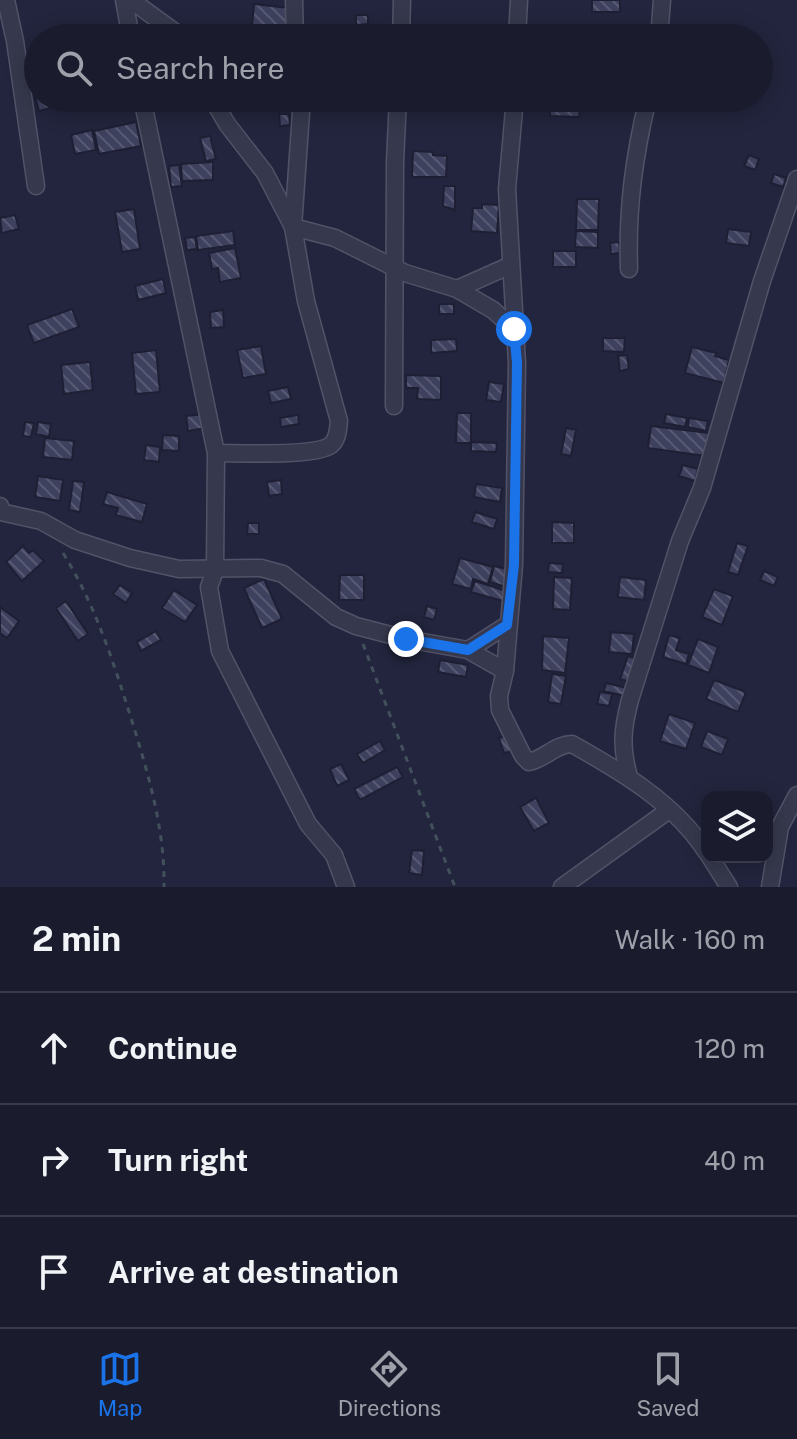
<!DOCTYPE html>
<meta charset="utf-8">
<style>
:root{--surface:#1a1c2e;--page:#232536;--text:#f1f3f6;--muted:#9fa1aa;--line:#383a4a;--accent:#1a73e8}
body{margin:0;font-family:"Public Sans",sans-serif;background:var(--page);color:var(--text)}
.controls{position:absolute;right:24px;bottom:24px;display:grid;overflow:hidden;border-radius:16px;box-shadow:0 4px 20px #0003}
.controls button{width:72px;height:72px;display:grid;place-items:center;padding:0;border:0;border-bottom:2px solid var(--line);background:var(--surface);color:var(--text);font:40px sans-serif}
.stop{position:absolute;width:24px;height:24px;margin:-18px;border:6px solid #1a73e8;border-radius:50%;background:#fff}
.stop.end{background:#1a73e8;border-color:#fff;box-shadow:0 2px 8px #0008}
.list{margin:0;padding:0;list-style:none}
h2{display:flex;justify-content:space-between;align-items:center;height:104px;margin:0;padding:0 32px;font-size:34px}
h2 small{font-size:26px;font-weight:400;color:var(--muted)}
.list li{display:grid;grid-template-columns:52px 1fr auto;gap:24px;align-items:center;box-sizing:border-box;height:112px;padding:0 32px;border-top:2px solid var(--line)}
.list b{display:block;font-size:30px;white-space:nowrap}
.list em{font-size:26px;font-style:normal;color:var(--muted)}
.icon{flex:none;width:44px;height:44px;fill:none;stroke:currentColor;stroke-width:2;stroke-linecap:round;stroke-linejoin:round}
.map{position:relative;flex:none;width:797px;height:887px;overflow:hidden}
.search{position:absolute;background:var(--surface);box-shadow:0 4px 20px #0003;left:24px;right:24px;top:24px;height:88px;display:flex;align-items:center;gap:20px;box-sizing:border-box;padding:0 28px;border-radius:44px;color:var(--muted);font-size:30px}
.sheet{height:440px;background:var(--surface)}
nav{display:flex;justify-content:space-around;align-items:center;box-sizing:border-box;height:112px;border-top:2px solid var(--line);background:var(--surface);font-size:22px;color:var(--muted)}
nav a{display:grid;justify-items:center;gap:4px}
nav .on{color:var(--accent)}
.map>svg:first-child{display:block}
</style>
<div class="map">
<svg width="797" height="887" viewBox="0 0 797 887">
<defs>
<pattern id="building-back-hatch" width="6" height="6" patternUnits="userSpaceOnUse" patternTransform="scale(2)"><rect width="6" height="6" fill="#3e415e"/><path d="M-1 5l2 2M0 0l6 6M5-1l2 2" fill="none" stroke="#585a74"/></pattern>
</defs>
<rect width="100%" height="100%" fill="#22253d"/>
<g fill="url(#building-back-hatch)" stroke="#1e1f34" stroke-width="2">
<rect x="592" y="0" width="28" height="12"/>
<path d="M254,4L288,8L286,29L252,26Z"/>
<path d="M356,15H368V24L356,25Z"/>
<path d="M38,91V98L83,99L39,111L34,93Z"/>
<path d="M550,98H581L579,117L550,116Z"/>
<path d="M279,114H289L290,125L280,126Z"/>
<path d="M136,122L141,146L99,154L94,131Z"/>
<path d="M92,130L96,150L75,154L71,135Z"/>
<path d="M210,136L216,159L206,161L200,138Z"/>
<path d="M413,151L433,152V155L447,156L446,177H412Z"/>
<path d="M749,155L759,159L755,170L744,166Z"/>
<path d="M213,162V180L182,181L181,164Z"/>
<path d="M179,165L182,186L171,187L169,166Z"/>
<path d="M774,174L786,178L783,187L771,183Z"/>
<path d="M444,186H455V210L443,206Z"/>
<path d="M577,199H599L598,230H576Z"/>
<path d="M482,204L499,205L497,233L471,231L473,208H482Z"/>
<path d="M134,209L140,249L122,252L115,212Z"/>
<path d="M15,215L19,229L2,233L0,218Z"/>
<path d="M728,229L751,232L749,246L726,243Z"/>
<path d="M233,231L235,245L198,250L196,236Z"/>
<path d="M576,231L598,232V248L575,247Z"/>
<path d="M195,237L197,249L187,250L185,238Z"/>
<path d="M619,242L620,253L611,254L610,243Z"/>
<path d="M235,248L241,278L220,282L218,268L212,269L209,253Z"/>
<rect x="553" y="251" width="23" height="16"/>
<path d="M163,279L166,293L138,300L135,286Z"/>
<rect x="439" y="304" width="15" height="10"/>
<path d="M72,309L79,327L34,343L27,325Z"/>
<path d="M223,310L224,327L211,328L210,312Z"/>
<path d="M603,338H625L624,352L603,351Z"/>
<path d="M456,339L457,351L431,353V340Z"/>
<path d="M261,346L266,374L243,378L237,350Z"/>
<path d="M692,347L716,353L715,356L729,360L724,383L685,373Z"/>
<path d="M156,350L160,392L136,394L132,353Z"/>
<path d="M627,355L629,369L620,371L618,356Z"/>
<path d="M90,362L93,390L64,394L61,365Z"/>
<path d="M406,375L441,376V400L417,399L418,388H406Z"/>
<path d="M489,382L504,384L501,402L486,400Z"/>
<path d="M288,387L291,399L271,403L268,391Z"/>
<path d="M457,413H471V443H456Z"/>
<path d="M204,414L206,428L188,431L186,416Z"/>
<path d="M666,414L687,418L685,427L664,423Z"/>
<path d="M298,415L299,424L281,427L280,418Z"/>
<path d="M689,418L708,421L706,431L688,427Z"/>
<path d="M25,422L34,423L31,437L23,436Z"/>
<path d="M38,422L51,424L49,437L36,434Z"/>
<path d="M651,426L709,433L706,456L648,448Z"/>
<path d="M566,428L576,430L571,456L561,454Z"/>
<path d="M163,435L179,436V451L162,450Z"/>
<path d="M45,438L74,441L72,460L43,457Z"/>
<path d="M471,442L497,443L496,452L471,451Z"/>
<path d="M146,445L160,447L159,462L144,460Z"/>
<path d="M683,465L698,469L695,481L679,476Z"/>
<path d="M38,476L63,480L60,501L35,497Z"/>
<path d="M281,480L282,494L269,496L267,482Z"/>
<path d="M73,481L84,482L80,512L69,510Z"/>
<path d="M476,484L502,488L500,502L474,497Z"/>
<path d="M107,492L147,504L142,522L116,515L118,508L103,504Z"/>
<path d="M475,512L497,519L494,529L472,522Z"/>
<path d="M552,522L574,523V543H552Z"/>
<path d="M248,523H259V534H247Z"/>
<path d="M737,543L748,546L738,575L728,572Z"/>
<path d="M23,546L29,553L33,550L44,561L22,581L6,562Z"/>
<path d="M460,558L493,567L488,584L473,579L471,589L452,584Z"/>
<path d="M549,563L563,564L562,573L548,572Z"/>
<path d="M494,566L507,569L506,587L490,582Z"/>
<path d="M764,571L778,577L774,586L760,580Z"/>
<path d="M340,575H364V600H339Z"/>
<path d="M554,577L572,578L570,610L553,609Z"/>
<path d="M620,577L646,580L644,600L618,597Z"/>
<path d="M264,579L282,619L262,628L244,588Z"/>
<path d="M475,581L506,591L503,601L471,592Z"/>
<path d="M120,585L132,593L126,603L113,594Z"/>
<path d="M714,589L733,596L722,625L702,617Z"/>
<path d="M174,590L197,605L185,622L162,608Z"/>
<path d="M66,601L88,634L78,641L56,608Z"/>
<path d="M427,606L437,609L434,620L424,617Z"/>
<path d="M0,607L19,621L7,638L0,633Z"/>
<path d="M156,631L161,640L141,651L137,642Z"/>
<path d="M611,632L634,634L632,654L609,652Z"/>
<path d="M669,635L680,638L676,650L689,654L686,664L663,657Z"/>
<path d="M543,636L569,638L565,673L542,670Z"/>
<path d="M698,639L718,647L709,673L688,665Z"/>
<path d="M628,656L642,661L635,683L620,679Z"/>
<path d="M440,660L468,665L466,677L438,672Z"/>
<path d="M552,674L566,676L561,704L548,702Z"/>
<path d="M714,680L746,692L738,712L706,699Z"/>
<path d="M606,683L627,688L625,696L604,691Z"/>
<path d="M600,692L612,694L609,706L597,704Z"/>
<path d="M669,714L695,723L686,749L660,741Z"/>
<path d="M707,731L728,739L722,755L701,747Z"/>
<path d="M508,735L513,751L504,753L499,738Z"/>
<path d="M380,741L385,750L363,763L357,754Z"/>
<path d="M341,764L349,780L337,786L330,769Z"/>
<path d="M397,767L403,777L360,800L354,789Z"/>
<path d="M536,798L549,823L534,831L520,807Z"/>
<path d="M412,850L424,851L422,875L409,873Z"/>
</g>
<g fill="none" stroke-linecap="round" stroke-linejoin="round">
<defs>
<g id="minor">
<path d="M6,0L15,41L36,186"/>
<path d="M124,0L131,38"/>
<path d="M131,0L183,38"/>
<path d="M294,0L295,38"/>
<path d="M401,38L402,0"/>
<path d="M517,38L519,0"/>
<path d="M659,38L662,0"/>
<path d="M142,98L216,453L215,570L209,587L220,651L308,824L334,855L346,887"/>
<path d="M212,98L227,124L265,173L293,227L335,238L405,273L457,289L493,310L514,329"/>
<path d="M515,98L507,189L517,363L514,565L505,671L499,696L500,710L523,756L529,762C545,759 555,744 572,744C622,772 675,803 707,853"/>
<path d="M629,269C627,207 634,157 648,98"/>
<path d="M457,289L511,265"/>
<path d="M394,406L395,162L398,98"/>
<path d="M216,453C239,453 315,457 331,445C338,439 338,429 339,421L306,301L293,227L302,98"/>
<path d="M0,506L1,512L41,521L75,540L130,558L179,569L261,568L283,574L336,617L356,626L406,639L468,650L505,671"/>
<path d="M468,650L507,625"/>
<path d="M629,777C621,747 622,730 630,700L680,541L702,488L762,281L797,179"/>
<path d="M710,857L729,887"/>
<path d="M562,887L669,810"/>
<path d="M770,887L780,827L797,795"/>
</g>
</defs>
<use href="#minor" stroke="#525368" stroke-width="19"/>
<g stroke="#42505c" stroke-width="3" stroke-dasharray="6 6" stroke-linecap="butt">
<path d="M63,553C95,604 113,661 131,718C148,773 165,829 164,887"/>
<path d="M363,644L455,887"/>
</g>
<use href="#minor" stroke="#36384d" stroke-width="16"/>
</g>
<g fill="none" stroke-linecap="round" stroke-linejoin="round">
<path stroke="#1a73e8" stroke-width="10" d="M406,639L468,650L507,625L514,565L517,363L514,329"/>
</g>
</svg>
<div class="controls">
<button><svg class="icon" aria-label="layers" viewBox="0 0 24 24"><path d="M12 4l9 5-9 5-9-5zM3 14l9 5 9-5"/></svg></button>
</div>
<div class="stop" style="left:514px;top:329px"></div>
<div class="stop end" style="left:406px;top:639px"></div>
<div class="search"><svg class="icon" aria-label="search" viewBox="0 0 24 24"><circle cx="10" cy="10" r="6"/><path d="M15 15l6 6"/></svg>Search here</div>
</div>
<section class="sheet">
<h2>2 min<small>Walk · 160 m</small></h2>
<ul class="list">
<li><svg class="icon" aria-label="ahead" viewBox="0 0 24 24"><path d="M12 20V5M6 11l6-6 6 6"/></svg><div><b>Continue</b></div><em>120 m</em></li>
<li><svg class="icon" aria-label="right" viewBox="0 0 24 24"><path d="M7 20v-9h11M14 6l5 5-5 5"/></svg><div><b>Turn right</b></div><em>40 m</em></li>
<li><svg class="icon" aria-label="arrive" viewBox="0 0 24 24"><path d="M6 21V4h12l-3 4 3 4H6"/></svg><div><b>Arrive at destination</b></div></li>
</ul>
</section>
<nav>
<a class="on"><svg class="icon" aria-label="map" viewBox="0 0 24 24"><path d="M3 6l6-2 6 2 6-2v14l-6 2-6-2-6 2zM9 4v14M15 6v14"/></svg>Map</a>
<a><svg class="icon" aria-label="directions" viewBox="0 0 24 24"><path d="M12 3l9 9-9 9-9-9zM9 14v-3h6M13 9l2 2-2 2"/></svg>Directions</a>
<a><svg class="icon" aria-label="saved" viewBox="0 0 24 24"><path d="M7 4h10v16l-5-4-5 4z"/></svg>Saved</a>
</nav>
